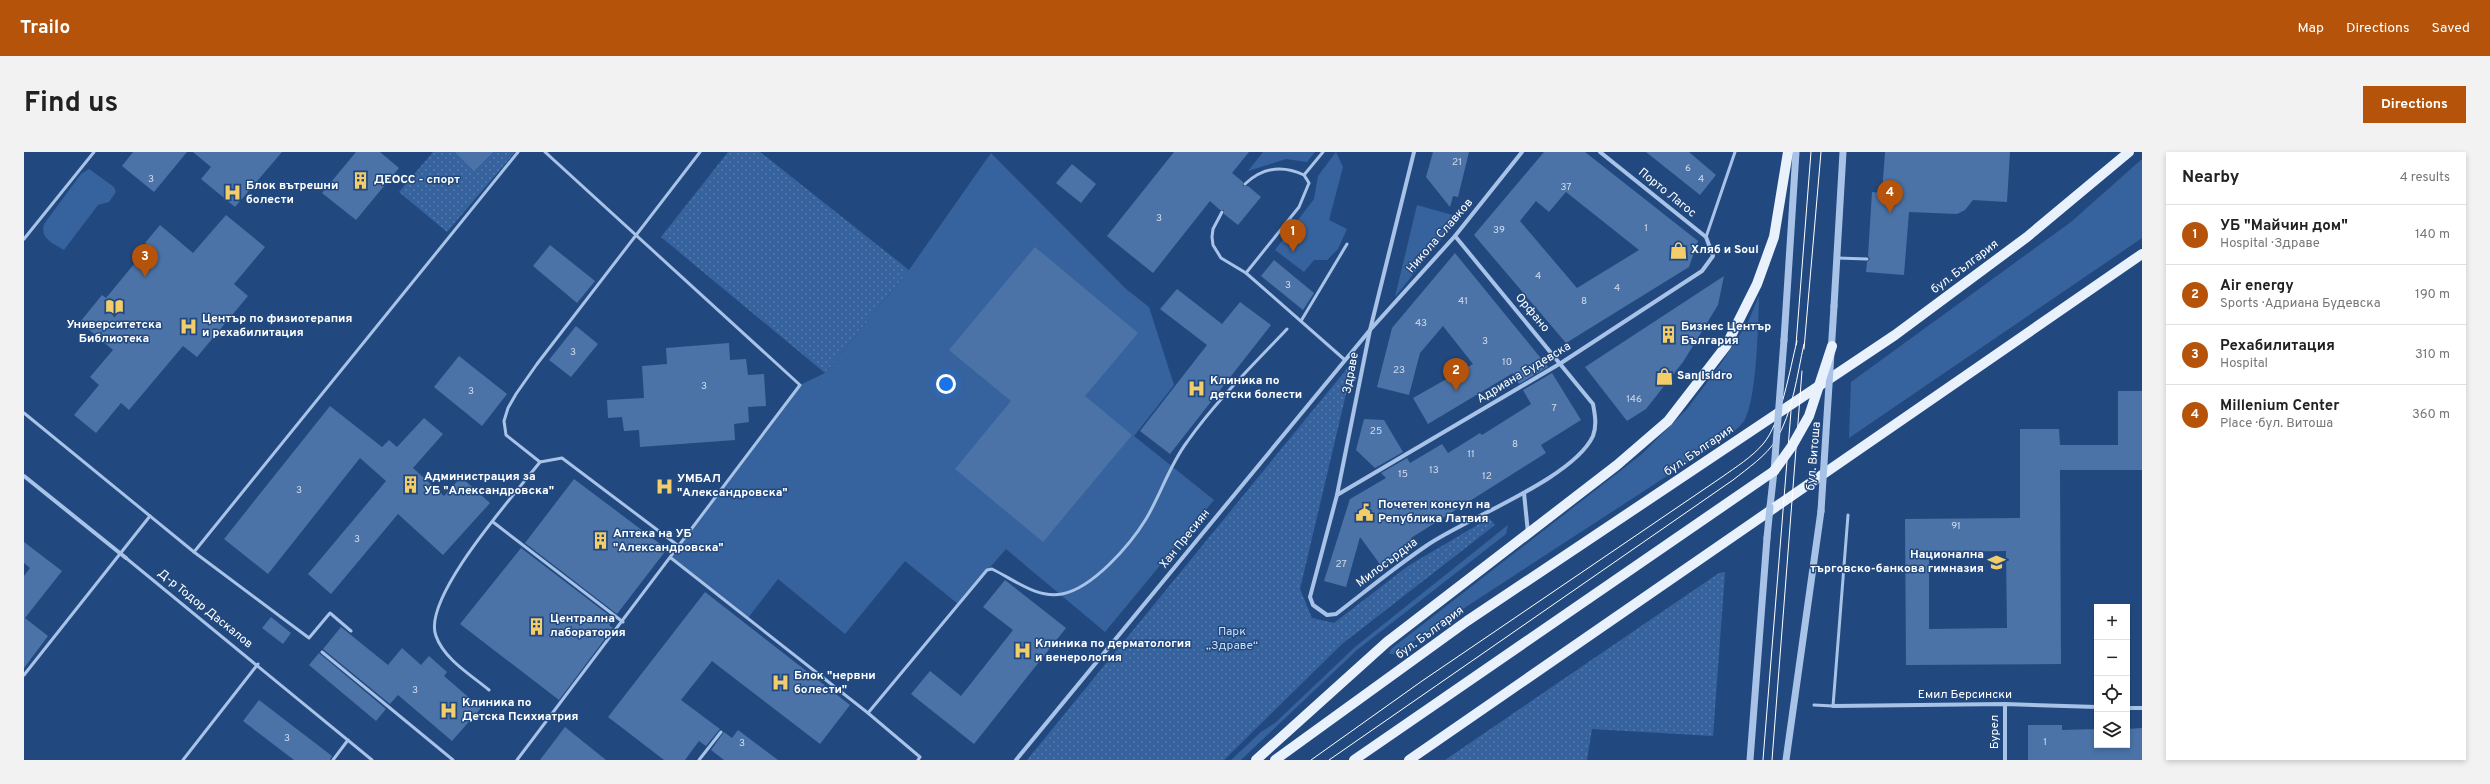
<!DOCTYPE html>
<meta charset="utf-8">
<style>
:root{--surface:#fff;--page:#f2f2f2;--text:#222;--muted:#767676;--line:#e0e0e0;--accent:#b45309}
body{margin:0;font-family:Overpass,sans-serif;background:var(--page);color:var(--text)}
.controls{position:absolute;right:12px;bottom:12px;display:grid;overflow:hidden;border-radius:0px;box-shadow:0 2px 6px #0003}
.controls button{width:36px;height:36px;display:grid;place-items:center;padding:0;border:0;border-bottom:1px solid var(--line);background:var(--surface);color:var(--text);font:20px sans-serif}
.you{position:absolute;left:922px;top:232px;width:14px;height:14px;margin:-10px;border:3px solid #fff;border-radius:50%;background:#1a73e8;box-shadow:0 0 0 6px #1a73e833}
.badge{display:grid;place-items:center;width:26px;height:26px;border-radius:50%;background:var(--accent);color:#fff;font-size:13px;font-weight:700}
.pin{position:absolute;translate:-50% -33px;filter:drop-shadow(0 1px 2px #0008)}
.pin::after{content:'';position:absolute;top:21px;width:14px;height:12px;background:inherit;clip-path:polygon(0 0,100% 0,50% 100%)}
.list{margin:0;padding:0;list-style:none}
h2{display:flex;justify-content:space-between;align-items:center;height:52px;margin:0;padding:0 16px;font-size:17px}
h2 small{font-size:13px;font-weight:400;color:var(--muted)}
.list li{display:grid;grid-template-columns:26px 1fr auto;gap:12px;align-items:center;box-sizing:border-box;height:60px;padding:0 16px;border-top:1px solid var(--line)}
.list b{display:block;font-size:15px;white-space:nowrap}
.list p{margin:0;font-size:13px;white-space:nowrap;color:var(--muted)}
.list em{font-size:13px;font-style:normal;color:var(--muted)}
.icon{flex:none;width:22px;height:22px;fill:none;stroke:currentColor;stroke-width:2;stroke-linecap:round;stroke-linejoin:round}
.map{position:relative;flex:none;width:2118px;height:608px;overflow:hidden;border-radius:0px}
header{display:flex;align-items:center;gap:24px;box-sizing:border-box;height:56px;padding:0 20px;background:var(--accent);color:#fff}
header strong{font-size:19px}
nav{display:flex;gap:22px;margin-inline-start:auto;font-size:14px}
.intro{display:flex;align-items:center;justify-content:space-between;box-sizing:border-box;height:96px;padding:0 24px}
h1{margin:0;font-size:28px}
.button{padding:10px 18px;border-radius:0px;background:var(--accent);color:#fff;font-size:14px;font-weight:700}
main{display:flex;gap:24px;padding:0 24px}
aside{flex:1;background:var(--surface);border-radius:0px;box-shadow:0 2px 6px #0003}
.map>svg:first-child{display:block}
</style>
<header>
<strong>Trailo</strong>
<nav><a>Map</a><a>Directions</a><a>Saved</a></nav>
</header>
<div class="intro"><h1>Find us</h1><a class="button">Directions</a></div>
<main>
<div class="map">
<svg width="2118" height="608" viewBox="0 0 2118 608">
<defs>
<pattern id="park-dots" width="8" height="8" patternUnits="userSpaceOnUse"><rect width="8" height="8" fill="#36639d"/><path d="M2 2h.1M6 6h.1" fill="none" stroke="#547aac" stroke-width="1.8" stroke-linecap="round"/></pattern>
</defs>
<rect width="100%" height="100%" fill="#22497f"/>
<g fill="#36639d">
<path d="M1239,0H1291L1283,10L1262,7L1224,19Z"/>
<path d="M1312,0L1319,15L1305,68L1323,77L1314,97L1303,108H1290L1280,120L1251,98L1290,47L1294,24Z"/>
<path d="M967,1L1102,137L1125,155L1150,233L1110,284L1190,348L1081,480L982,397L934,452L881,409L821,482L754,427L724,466L647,406L776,233L801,221L885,118Z"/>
<path d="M2118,7V86L1825,286L1827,230L2047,70Z"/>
<path d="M65,17L90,35L92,40L85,50L74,53L40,98C29,91 16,87 20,72L57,22Z"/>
<path d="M1393,53L1435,65L1371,145Z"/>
<path d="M1735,144C1734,173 1733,244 1721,267C1714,282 1661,311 1646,322C1554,382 1461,442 1370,502H1365L1367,497L1618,302L1663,257L1696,213L1724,170Z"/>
<path d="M1484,373L1482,382L1333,498L1217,608H1207L1237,580L1251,571L1331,495Z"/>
</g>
<g fill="url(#park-dots)">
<path d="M409,0H491L423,80L375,40Z"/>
<path d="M704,0H736L885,118L801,221L637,85Z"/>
<path d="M1330,208L1276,437L1288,466L1310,471L1384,414L1465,366L1471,373L1318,492L1200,608H1003Z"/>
<path d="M1701,420L1689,584L1568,577L1563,608H1421L1695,421Z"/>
</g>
<g fill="#4b73a8" fill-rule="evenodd">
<path d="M109,0H163L130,40L98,14Z"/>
<path d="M169,0H258L211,55L177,27L187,15Z"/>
<path d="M332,0H356L375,16L332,68L298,41Z"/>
<path d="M431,0H469L450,19Z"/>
<path d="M1150,0H1225L1208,21L1219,30V34H1224L1237,45L1214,73L1200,62V58H1196L1186,49L1129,121L1083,84Z"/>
<path d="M1409,0H1445L1434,45L1429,44L1426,55L1402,25Z"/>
<path d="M1520,0H1561L1674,89L1665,115L1542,191L1450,83ZM1542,40L1615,98L1553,136L1496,69L1512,49L1525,60Z"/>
<path d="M1622,0H1665L1692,23L1676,43Z"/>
<path d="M1861,0H1986L1983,50L1949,48L1941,58L1933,62L1885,60L1880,123L1842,120L1843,110L1846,107L1844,104L1848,40L1858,41Z"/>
<path d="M1048,12L1072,32L1057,51L1032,31Z"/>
<path d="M202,63L241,95L210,132L224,144L173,205L159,194L105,258L97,251L72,281L50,263L75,233L66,225L89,198L56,170L78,143L82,146L125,94L121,91L136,73L169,101Z"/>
<path d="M526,93L571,129L553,151L509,114Z"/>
<path d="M1011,95L1114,181L1061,244L1108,283L1019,390L931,317L987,249L925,198Z"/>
<path d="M1431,101L1524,215L1495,232L1489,221L1404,272L1389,246L1449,212L1419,174L1396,201L1385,243L1353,235L1368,176Z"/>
<path d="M1250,108L1290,141L1279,158L1237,124Z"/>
<path d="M1700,124L1694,153L1659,210L1622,257L1603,269L1561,215Z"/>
<path d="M1153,137L1198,172L1216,150L1247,173L1146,302L1116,279L1183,193L1136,157Z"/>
<path d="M552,174L574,192L547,225L525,208Z"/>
<path d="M705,191L706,208L722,207L724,223L740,222L742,254L724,255L725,270L710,272L711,288L616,295L615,278L600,279L598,265L584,266L583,248L620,246L618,214L643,212L642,196Z"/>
<path d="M435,204L483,242L458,274L410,235Z"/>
<path d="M1528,221L1557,268L1517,293L1522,301L1387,386L1391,391L1358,415L1336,385L1322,435L1300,429L1326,347L1362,326L1357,321L1383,306L1386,311L1418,292L1424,301L1456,281L1458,283L1507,252L1499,238Z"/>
<path d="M2094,239H2118V318H2036L2037,512L1882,513L1881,367L1996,366V277H2035L2036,293H2094ZM1982,399L1983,476L1905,477V400Z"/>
<path d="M306,254L358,295L365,288L373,295L400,266L419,282L389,316L420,344L437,325L466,351L419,403L374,362L307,442L284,422L362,329L336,306L244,422L200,387Z"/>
<path d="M1340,267L1360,268L1379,300L1351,316L1332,298Z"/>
<path d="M550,327L643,397L593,462L501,391Z"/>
<path d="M0,390L38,419L1,466L24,484L0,516V424L6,416L0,411Z"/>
<path d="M497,396L590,467L585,473L589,476L535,548L436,472Z"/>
<path d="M981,428L1042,476L950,592L887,542L906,519L937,544L989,478L959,455Z"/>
<path d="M681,440L826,553L796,592L688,509L657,548L696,577L682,594L675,589L661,608H640L584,565Z"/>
<path d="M247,465L267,481L259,492L238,476Z"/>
<path d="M317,475L364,513L378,496L397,513L405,504L423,520L420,524L457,556L428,589L374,543L366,552L299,497Z"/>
<path d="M295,501L362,557L352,569L285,513Z"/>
<path d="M235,548L308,604L306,608H270L219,569Z"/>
<path d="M2004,573H2038V578L2073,577V593H2103V577L2118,576V608H2004Z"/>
<path d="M541,575L582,608H516Z"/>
<path d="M714,578L754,608H700L687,598L700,580L708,586Z"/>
</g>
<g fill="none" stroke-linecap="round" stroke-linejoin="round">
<g stroke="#a8c3e7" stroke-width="3">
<path d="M1280,23L1299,0"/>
<path d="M1221,32C1239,15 1259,13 1280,23L1285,31L1275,55L1222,121"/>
<path d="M1198,60L1189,77L1188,85L1189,93L1197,106L1222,121L1321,208"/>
<path d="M1682,85L1711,0"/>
<path d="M0,87L70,0"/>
<path d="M1813,106L1843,107"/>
<path d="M1277,169L1323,92"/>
<path d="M0,261L170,400L285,486L306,461L327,479"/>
<path d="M516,310L538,306L656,395"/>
<path d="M469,370L599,470"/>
<path d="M170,400L494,0"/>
<path d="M102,406L348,608"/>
<path d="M647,406L844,561L896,605L894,608"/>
<path d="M298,500L429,608"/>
<path d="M0,523L126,364"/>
<path d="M465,538C447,523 420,507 412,484C397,446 492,341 516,310L482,283L480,269L484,256L492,242L513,212L676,0"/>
<path d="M1790,553L1809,554L1824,363"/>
<path d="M844,561L963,418L968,417C989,427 1013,447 1038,442C1069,436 1106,393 1122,367C1137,342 1145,314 1163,290C1192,249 1229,213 1263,177"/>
<path d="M159,608L234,512"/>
<path d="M309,608L324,588"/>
<path d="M493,608L776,233L521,0"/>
<path d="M675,608L697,580"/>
</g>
<g stroke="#a8c3e7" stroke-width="4">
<path d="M1390,0L1346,178L1313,343L1286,445L1289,453L1303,463L1312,462C1342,439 1371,415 1402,394C1442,366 1549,327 1569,284C1573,273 1571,263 1569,252L1431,84"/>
<path d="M0,324L102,406"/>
<path d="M1500,341L1504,381"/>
<path d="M1313,343L1537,211L1678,119L1689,104L1682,85L1576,0"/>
<path d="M1981,552V608"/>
<path d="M1809,554L1981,552L2073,555"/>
<path d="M2103,556H2118"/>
<path d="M992,608L1346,178L1431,84L1498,0"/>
</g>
<g stroke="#a8c3e7" stroke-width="7">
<path d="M1810,154L1819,0"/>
<path d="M1760,188L1772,0"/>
<path d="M1746,355L1750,319"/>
<path d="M1726,608L1743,386"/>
<path d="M1762,608L1797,359"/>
</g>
<g stroke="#e9f1fd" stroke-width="10">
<path d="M1232,608L1363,490L1593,313L1644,269L1702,194L1733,132L1750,85L1764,0"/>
<path d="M1251,608L1443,469L1871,183L2003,85L2105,0"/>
<path d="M1330,608L1750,319"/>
<path d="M1385,608L2118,102"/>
</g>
<g stroke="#fff" stroke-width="1">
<path d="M1772,193L1787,0"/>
<path d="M1780,197L1797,0"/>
<path d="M1287,608L1398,529L1698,325C1712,315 1728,305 1739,292C1757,272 1766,216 1773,189"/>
<path d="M1305,608L1709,328C1724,316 1742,304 1752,288C1769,260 1773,223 1780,192"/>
<path d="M1739,608L1767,259"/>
<path d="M1748,608L1778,219"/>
</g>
<g stroke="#a8c3e7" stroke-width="7">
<path d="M1750,319L1760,188"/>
<path d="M1797,359L1810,154"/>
<path d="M1743,386L1746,355"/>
</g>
<path stroke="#e9f1fd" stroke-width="10" d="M1750,319L1768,294L1785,264L1808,194"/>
</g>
<defs>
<symbol id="building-bare" viewBox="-9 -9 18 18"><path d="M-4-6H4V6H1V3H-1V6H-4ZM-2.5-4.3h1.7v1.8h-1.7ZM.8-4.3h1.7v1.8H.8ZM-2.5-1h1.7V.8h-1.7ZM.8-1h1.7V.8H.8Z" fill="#f2cd6a" stroke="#22497f" stroke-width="2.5" paint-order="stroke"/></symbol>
<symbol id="hospital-bare" viewBox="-9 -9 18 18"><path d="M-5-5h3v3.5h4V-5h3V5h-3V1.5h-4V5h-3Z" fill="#f2cd6a" stroke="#22497f" stroke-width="2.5" paint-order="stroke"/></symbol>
<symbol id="shop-bare" viewBox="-9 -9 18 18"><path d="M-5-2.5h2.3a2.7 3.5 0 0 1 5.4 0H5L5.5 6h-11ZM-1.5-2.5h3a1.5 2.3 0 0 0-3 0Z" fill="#f2cd6a" stroke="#22497f" stroke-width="2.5" paint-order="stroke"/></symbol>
<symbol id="library-bare" viewBox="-9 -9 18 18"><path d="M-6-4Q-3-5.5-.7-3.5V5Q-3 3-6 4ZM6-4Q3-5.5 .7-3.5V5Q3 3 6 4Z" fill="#f2cd6a" stroke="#22497f" stroke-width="2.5" paint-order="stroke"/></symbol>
<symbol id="civic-bare" viewBox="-9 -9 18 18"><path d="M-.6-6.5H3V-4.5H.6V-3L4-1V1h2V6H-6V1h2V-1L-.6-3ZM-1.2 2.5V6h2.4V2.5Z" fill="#f2cd6a" stroke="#22497f" stroke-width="2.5" paint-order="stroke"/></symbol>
<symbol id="school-bare" viewBox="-9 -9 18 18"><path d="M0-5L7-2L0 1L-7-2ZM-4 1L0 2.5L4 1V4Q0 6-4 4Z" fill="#f2cd6a" stroke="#22497f" stroke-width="2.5" paint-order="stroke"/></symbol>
</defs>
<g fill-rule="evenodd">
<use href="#building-bare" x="324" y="16" width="25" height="25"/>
<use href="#hospital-bare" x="196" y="28" width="25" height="25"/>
<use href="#shop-bare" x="1642" y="86" width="25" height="25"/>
<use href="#library-bare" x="78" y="142" width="25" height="25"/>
<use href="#hospital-bare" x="152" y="162" width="25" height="25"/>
<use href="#building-bare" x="1632" y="170" width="25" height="25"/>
<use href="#shop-bare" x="1628" y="212" width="25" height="25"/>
<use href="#hospital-bare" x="1160" y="224" width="25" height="25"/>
<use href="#building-bare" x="374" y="320" width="25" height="25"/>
<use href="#hospital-bare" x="628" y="322" width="25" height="25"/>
<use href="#civic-bare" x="1328" y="348" width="25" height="25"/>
<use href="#building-bare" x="564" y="376" width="25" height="25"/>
<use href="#school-bare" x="1960" y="398" width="25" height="25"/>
<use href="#building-bare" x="500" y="462" width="25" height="25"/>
<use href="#hospital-bare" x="986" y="486" width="25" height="25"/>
<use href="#hospital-bare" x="744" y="518" width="25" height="25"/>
<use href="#hospital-bare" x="412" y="546" width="25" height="25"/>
</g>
<g text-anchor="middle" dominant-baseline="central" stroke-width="3" stroke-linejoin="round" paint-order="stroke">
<g font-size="10" fill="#d2dce9">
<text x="1433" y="10">21</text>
<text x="1664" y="16">6</text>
<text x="127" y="27">3</text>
<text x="1677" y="27">4</text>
<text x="1542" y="35">37</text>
<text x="1135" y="66">3</text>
<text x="1622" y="76">1</text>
<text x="1475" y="78">39</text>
<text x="1514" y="124">4</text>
<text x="1264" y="133">3</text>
<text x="1593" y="136">4</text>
<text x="1439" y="149">41</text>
<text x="1560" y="149">8</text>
<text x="1397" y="171">43</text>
<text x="1461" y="189">3</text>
<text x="549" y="200">3</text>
<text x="1483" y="210">10</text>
<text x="1375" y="218">23</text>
<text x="680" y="234">3</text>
<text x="447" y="239">3</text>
<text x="1610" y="247">146</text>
<text x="1530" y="256">7</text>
<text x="1352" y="279">25</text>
<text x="1491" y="292">8</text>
<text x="1447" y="302">11</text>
<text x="1410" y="318">13</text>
<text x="1379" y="322">15</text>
<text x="1463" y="324">12</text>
<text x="275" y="338">3</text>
<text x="1932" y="374">91</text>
<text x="333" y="387">3</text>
<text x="1317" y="412">27</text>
<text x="391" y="538">3</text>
<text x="263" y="586">3</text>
<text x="2021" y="590">1</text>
<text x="718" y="591">3</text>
</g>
<g font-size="12" font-weight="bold" fill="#fff" stroke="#22497f" text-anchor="start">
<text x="350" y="28">ДЕОСС - спорт</text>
<text x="222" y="34">Блок вътрешни<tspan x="222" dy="14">болести</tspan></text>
<text x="1667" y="98">Хляб и Soul</text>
<text x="178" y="167">Център по физиотерапия<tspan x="178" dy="14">и рехабилитация</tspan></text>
<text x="90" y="173" text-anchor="middle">Университетска<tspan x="90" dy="14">Библиотека</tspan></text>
<text x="1657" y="175">Бизнес Център<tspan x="1657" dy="14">България</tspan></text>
<text x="1653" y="224">San Isidro</text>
<text x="1186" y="229">Клиника по<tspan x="1186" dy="14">детски болести</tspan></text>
<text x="400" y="325">Администрация за<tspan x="400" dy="14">УБ "Александровска"</tspan></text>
<text x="653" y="327">УМБАЛ<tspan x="653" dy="14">"Александровска"</tspan></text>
<text x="1354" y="353">Почетен консул на<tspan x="1354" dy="14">Република Латвия</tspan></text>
<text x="589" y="382">Аптека на УБ<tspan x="589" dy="14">"Александровска"</tspan></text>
<text x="1960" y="403" text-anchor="end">Национална<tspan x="1960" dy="14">търговско-банкова гимназия</tspan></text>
<text x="526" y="467">Централна<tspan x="526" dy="14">лаборатория</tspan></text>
<text x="1011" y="492">Клиника по дерматология<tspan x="1011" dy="14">и венерология</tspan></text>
<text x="770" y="524">Блок "нервни<tspan x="770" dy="14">болести"</tspan></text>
<text x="438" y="551">Клиника по<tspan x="438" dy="14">Детска Психиатрия</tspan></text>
</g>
<g font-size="12" fill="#fff" stroke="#22497f">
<text transform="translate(1643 41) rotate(39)">Порто Лагос</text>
<text transform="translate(1416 84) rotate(-49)">Никола Славков</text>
<text transform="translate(1941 115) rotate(-37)">бул. България</text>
<text transform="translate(1508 161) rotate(50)">Орфано</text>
<text transform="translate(1327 221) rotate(-79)">Здраве</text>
<text transform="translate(1500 221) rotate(-31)">Адриана Будевска</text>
<text transform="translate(1675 299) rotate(-34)">бул. България</text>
<text transform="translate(1790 304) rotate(-85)">бул. Витоша</text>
<text transform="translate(1161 387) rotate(-51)">Хан Пресиян</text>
<text transform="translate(1363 411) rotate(-37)">Милосърдна</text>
<text transform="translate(181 457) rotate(39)">Д-р Тодор Даскалов</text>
<text transform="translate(1406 481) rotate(-36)">бул. България</text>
<text x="1941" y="543">Емил Берсински</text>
<text transform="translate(1971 580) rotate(-90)">Бурел</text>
</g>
<g font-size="12" fill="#cbdef5" stroke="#22497f">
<text x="1208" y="480">Парк<tspan x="1208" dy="14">„Здраве“</tspan></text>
</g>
</g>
</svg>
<div class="controls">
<button>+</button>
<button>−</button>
<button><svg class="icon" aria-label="locate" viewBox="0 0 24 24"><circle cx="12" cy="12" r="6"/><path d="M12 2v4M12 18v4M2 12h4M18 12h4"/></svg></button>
<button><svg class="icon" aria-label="layers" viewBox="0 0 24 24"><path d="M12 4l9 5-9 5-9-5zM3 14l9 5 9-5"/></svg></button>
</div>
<div class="you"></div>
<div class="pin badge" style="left:1269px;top:100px">1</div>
<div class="pin badge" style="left:1432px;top:239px">2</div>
<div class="pin badge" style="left:121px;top:125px">3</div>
<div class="pin badge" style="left:1866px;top:61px">4</div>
</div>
<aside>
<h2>Nearby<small>4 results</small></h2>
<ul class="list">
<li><span class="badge">1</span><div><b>УБ &quot;Майчин дом&quot;</b><p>Hospital · Здраве</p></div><em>140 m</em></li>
<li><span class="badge">2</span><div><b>Air energy</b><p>Sports · Адриана Будевска</p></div><em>190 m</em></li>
<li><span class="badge">3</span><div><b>Рехабилитация</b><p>Hospital</p></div><em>310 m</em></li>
<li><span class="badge">4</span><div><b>Millenium Center</b><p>Place · бул. Витоша</p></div><em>360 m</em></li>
</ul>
</aside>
</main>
